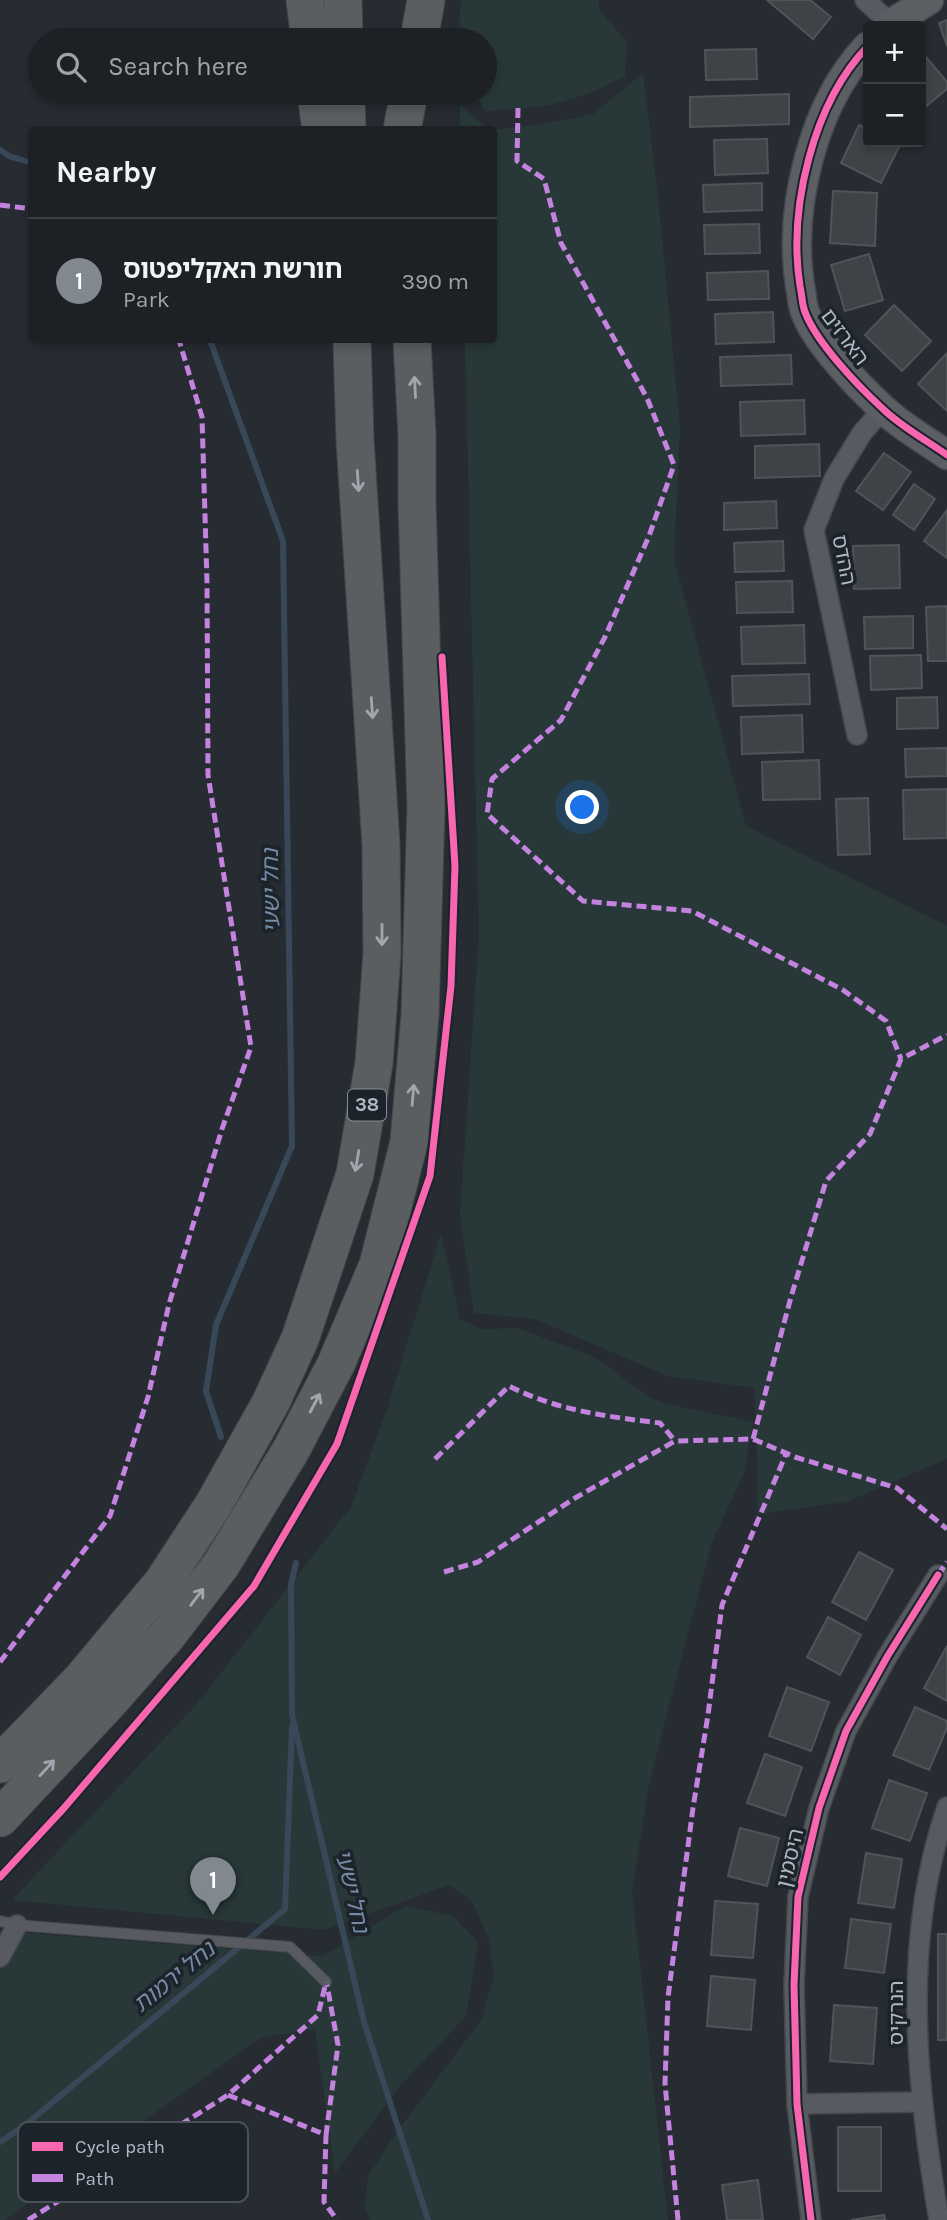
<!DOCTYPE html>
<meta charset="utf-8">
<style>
:root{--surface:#1d2126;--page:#2a2e32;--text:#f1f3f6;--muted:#a0a3a7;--line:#3b3e43;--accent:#818890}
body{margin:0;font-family:Karla,"Noto Sans Hebrew",sans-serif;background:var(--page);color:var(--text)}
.controls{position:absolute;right:21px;top:21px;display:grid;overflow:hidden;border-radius:7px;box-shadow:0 4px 10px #0003}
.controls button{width:63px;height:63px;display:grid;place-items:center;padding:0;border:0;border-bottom:2px solid var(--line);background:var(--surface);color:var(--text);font:35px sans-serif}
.you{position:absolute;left:583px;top:808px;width:24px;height:24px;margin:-18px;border:5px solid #fff;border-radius:50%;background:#1a73e8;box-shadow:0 0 0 10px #1a73e833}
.badge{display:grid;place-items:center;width:46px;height:46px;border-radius:50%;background:var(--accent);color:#fff;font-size:23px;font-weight:700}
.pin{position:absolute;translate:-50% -58px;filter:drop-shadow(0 2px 4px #0008)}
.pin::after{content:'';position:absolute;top:37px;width:24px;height:21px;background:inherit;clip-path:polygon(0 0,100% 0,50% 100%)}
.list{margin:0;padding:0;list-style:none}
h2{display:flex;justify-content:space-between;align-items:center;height:91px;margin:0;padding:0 28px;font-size:30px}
h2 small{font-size:23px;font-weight:400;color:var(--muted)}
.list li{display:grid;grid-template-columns:46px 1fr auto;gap:21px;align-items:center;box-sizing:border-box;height:126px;padding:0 28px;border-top:2px solid var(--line)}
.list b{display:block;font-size:26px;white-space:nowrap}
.list p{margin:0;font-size:23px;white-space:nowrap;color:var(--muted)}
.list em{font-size:23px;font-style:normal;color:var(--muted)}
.icon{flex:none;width:38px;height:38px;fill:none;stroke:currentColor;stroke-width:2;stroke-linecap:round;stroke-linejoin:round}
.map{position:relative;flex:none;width:947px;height:2220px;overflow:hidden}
.search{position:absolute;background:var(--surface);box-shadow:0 4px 10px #0003;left:28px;top:28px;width:469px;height:77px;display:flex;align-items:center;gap:18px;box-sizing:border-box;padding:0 24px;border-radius:38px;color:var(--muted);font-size:26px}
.panel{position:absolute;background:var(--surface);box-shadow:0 4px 10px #0003;left:28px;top:126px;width:469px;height:217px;border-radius:7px}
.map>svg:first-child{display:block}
</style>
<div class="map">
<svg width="947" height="2220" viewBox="0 0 947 2220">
<rect width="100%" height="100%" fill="#272c32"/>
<g fill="#283838">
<path d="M461,0H598L600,11L627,42L625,76L591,93L547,106L485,111L475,93H485V40H458Z"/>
<path d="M643,73L658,196L680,427L674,559L746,826L947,926V1459L846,1502L758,1514L755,1388L668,1376L535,1319L474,1313L460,1215L479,934L465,340H494V130L544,124L593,114Z"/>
<path d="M460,104L487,129H460Z"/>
<path d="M441,1234L460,1319L481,1329L517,1328L595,1357L647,1396L667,1404L753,1422L744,1473L712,1542L666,1717L649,1785L632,1891L668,2220H370L365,2208L368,2176L397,2132L481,2020L494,1976L489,1940L472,1901L449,1885L323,1930L12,1900L195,1706L351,1507L386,1412Z"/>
<path d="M405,1906L453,1916L478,1942L466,2016L400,2086L335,2173L315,2029L260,2038L5,2220H0V1931L323,1956Z"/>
</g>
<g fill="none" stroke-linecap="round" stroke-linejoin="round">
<g stroke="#384859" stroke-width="6">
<path d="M0,150L9,156L32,163"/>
<path d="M210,340L283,541L292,1146L216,1325L206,1391L221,1437"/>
<path d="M296,1563L291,1584L292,1715L364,2022L428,2220"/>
<path d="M0,2142L24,2126L285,1909L292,1727"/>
</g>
</g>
<g fill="#3f4348" stroke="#4f5459" stroke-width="2">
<path d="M767,0H810L831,17L813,39Z"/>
<path d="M947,20V46L939,23Z"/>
<path d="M756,49L757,79L706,80L705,50Z"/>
<path d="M921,51L947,82V89L922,110Z"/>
<path d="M789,94V124L690,127V97Z"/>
<path d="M859,125L868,129V142H894L900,145L881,183L841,163Z"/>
<path d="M767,139L768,173L715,175L714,140Z"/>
<path d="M762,183V210L704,212L703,185Z"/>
<path d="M833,191L877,193L875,246L830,243Z"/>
<path d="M759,224L760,253L705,254L704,225Z"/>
<path d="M869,254L883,300L845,311L831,265Z"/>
<path d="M768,271L769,299L708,300L707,273Z"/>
<path d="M894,305L931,341L902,371L865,335Z"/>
<path d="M773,312L774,342L716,344L715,314Z"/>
<path d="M947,353V411L918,384Z"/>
<path d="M791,355L792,384L721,386L720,357Z"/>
<path d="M804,400L805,434L741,436L740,402Z"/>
<path d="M819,444L820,476L755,478V446Z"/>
<path d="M884,453L911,472L883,510L856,491Z"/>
<path d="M914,484L935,499L914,530L893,515Z"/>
<path d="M776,501L777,528L724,530V503Z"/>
<path d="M947,510V558L924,541Z"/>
<path d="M783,541L784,571L735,572L734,543Z"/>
<path d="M899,545L900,588L854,589L853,546Z"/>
<path d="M792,581L793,612L737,613L736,582Z"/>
<path d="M947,606V661H928L926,607Z"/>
<path d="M913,616V648L865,649L864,617Z"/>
<path d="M804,625L805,663L742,664L741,627Z"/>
<path d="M921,655L922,688L871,690L870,656Z"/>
<path d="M809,674L810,704L733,706L732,676Z"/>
<path d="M937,697L938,728L897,729V698Z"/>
<path d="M802,715L803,752L742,754L741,717Z"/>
<path d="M947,748V776L906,777L905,749Z"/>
<path d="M819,760L820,799L763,800L762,762Z"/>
<path d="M947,789V838L904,839L903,790Z"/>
<path d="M868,798L870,854L838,855L836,799Z"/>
<path d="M859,1552L893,1570L866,1620L832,1602Z"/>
<path d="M828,1617L861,1635L840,1675L807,1657Z"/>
<path d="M947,1646V1701L924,1688Z"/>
<path d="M787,1687L829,1702L811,1751L769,1736Z"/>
<path d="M915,1707L947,1721V1728L929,1770L893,1755Z"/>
<path d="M765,1754L802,1767L785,1816L747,1803Z"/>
<path d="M889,1780L927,1793L910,1841L872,1828Z"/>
<path d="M740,1828L779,1838L767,1886L728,1876Z"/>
<path d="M866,1853L902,1859L894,1908L858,1903Z"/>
<path d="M715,1901L758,1904L753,1958L711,1955Z"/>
<path d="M851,1919L891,1924L884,1973L845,1968Z"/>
<rect x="938" y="1934" width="9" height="106"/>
<path d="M711,1976L755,1980L751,2030L707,2026Z"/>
<path d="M834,2005L877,2008L873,2064L830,2061Z"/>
<rect x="838" y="2127" width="43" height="64"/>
<path d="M758,2180L763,2220H727L722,2185Z"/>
<path d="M884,2215L885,2220H851Z"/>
</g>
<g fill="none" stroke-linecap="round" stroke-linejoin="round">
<defs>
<path id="lane" d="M0,1921L17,1925L290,1947L326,1982"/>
<g id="street">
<path d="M865,0L890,23"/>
<path d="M857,735L814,530L834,479L862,433L883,409"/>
<path d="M0,1957L17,1925"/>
<path d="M797,2104L922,2102"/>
<path d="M811,2220L797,2104L794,1985L798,1897L819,1808L846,1731L887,1657L938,1575"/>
<path d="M939,2220C916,2085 901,1940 947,1807"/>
</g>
<g id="secondary">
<path d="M887,26L929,0"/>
<path d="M868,46C813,103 788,208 800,286C802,294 802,305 805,312C816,342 858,386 882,408C900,426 926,440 947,455"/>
</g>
<g id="highway">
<path d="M305,0L310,40"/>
<path d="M343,0L344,40"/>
<path d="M419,40L426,0"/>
<path d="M316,93L321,130"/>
<path d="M346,93L347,130"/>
<path d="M402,130L409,93"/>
<path d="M0,1764L82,1679L163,1582L214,1504L271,1402L300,1339L355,1174L374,1063L382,954L381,845L355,440L352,340"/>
<path d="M0,1818L106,1705L166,1637L221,1565L291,1450L336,1364L378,1265L409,1142L420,1015L426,807L417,502V435L412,340"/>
</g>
</defs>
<use href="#lane" stroke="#44484d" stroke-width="12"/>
<use href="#street" stroke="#44484d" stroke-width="22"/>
<use href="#secondary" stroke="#44484d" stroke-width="31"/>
<use href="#highway" stroke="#44484d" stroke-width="39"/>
<use href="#lane" stroke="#575a60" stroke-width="10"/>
<use href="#street" stroke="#575a60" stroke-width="19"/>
<use href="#secondary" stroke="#5b5f64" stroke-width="28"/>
<use href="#highway" stroke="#5b5e61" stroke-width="37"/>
<g stroke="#c483df" stroke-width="5" stroke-dasharray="10 5" stroke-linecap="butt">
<path d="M518,108L517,161L544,179L561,243L647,398L674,465L649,536L605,637L561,720L492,779L487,814L583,901L692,911L843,990L886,1021L901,1059"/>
<path d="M0,205L32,209"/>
<path d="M753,1439L791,1297L826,1181L870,1134L901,1059L947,1035"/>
<path d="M435,1459L509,1386C555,1410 609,1417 660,1423L675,1441"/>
<path d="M444,1572L478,1562L575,1498L675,1441L753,1439L795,1457L897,1488L947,1529"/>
<path d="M938,1575L947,1562"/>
<path d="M0,1662L110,1516L148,1397L169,1304L222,1129L251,1047L208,775L207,582L202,417L179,340"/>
<path d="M228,2095L326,2135L324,2202L337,2220"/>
<path d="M326,2135L338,2045L327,1985"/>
<path d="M28,2220L228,2095L318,2015L326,1982"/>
<path d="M678,2220L665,2084L668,1997L693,1808L708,1715L722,1605L786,1454"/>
</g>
<defs>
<g id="cycleway">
<path d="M868,46C813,103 788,208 800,286C802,294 802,305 805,312C816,342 858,386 882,408C900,426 926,440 947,455"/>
<path d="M0,1877L64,1808L254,1586L337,1444L430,1176L451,986L455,866L442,657"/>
<path d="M811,2220L797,2104L794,1985L798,1897L819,1808L846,1731L887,1657L938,1575"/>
</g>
</defs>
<use href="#cycleway" stroke="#1c232b" stroke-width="11"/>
<use href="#cycleway" stroke="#f766af" stroke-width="7"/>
</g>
<defs><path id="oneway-shaft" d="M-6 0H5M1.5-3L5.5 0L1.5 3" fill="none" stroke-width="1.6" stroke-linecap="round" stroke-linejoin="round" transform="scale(1.75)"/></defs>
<g stroke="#a0a7af">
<use href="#oneway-shaft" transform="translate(415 387) rotate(-93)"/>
<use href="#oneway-shaft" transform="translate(358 481) rotate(86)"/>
<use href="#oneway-shaft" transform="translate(372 708) rotate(86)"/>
<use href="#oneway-shaft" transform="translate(382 935) rotate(90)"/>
<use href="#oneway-shaft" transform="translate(413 1095) rotate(-85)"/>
<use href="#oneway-shaft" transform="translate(357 1161) rotate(100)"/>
<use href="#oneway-shaft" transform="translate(315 1403) rotate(-62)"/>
<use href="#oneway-shaft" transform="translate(197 1597) rotate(-53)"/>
<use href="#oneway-shaft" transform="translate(47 1768) rotate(-47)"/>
</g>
<g text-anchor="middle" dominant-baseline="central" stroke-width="7" stroke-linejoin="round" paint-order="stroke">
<rect fill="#1c232b" stroke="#848c95" stroke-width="2" x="348" y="1089.5" width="38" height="31" rx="5"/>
<g font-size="19" font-weight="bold" fill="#b1b9c3">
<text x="367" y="1105">38</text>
</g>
<g font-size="21" fill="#b1b9c3" stroke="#1c232b">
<text transform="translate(845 337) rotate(53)">הארזים</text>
<text transform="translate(844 560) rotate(79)">ההדס</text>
<text transform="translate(790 1858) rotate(-77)">היסמין</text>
<text transform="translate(896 2013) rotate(-90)">הנרקיס</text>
</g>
<g font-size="23" font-style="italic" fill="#748ba3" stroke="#1c232b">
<text transform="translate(271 891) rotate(-91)">נחל ישעי</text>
<text transform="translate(352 1891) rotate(77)">נחל ישעי</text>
<text transform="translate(174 1977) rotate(-39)">נחל ירמות</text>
</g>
</g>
<rect x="18" y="2122" width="230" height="80" rx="10" fill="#1c232b" stroke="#495059" stroke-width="2"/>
<rect x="32" y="2142" width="31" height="9" fill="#f766af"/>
<rect x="32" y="2174" width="31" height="8" fill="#c483df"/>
<g font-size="19" fill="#b1b9c3">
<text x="75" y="2153">Cycle path</text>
<text x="75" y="2185">Path</text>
</g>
</svg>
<div class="controls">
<button>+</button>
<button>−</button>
</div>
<div class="you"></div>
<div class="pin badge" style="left:213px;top:1915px">1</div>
<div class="search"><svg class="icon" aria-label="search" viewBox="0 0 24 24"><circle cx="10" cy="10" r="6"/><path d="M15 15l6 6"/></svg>Search here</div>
<section class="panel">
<h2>Nearby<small></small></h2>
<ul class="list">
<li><span class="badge">1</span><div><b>חורשת האקליפטוס</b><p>Park</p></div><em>390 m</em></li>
</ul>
</section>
</div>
